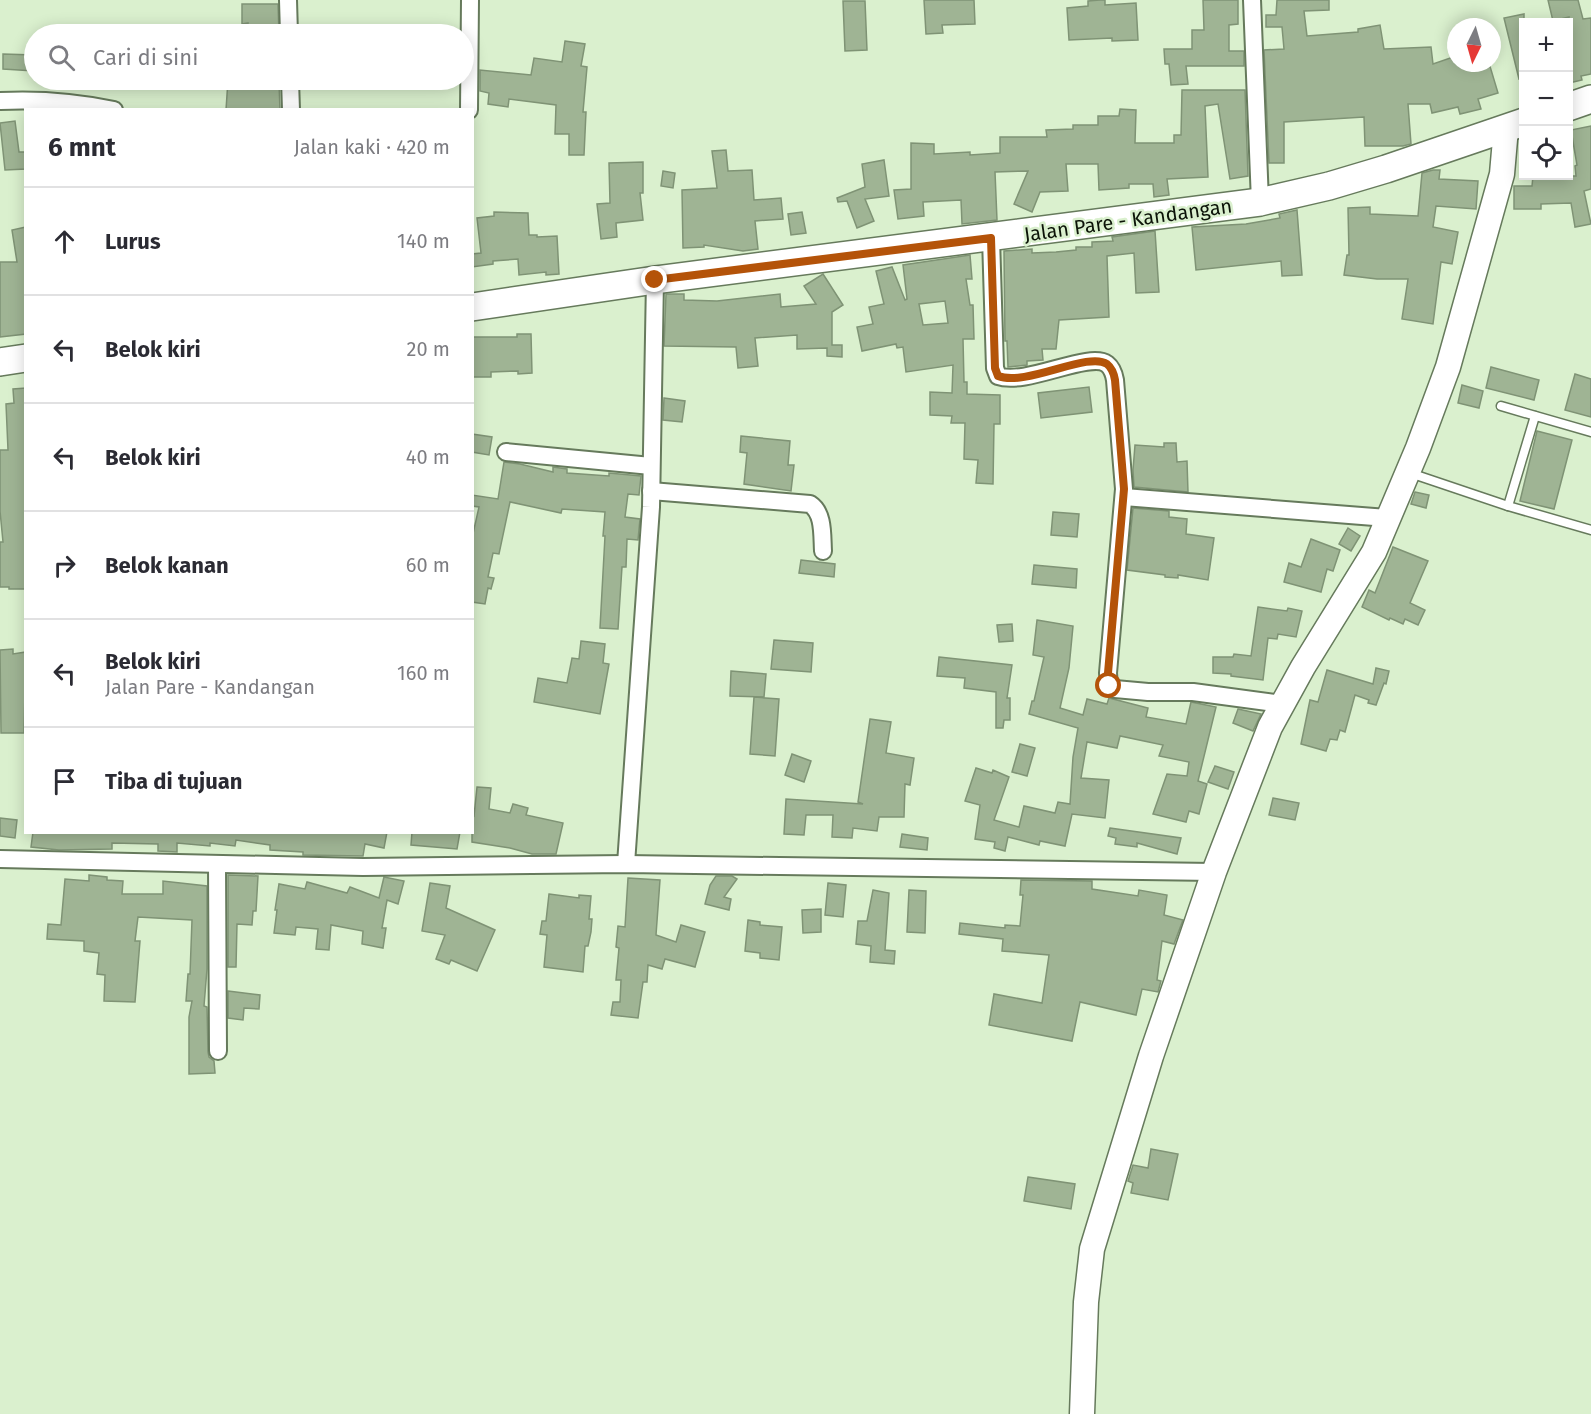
<!DOCTYPE html>
<html lang="id">
<meta charset="utf-8">
<style>
:root{--surface:#fff;--page:#f2f2f3;--text:#2b2b33;--muted:#7c7c81;--line:#e1e1e2}
body{margin:0;font-family:"Fira Sans",sans-serif;background:var(--page);color:var(--text)}
.controls{position:absolute;right:18px;top:18px;display:grid;overflow:hidden;border-radius:0px;box-shadow:0 3px 15px #0003}
.controls button{width:54px;height:54px;display:grid;place-items:center;padding:0;border:0;border-bottom:2px solid var(--line);background:var(--surface);color:var(--text);font:30px sans-serif}
.compass{position:absolute;left:1447px;top:18px;width:54px;height:54px;border-radius:50%;background:var(--surface);box-shadow:0 3px 15px #0003;rotate:185deg}
.stop{position:absolute;width:18px;height:18px;margin:-14px;border:4px solid #b45309;border-radius:50%;background:#fff}
.stop.end{background:#b45309;border-color:#fff;box-shadow:0 2px 6px #0008}
.list{margin:0;padding:0;list-style:none}
h2{display:flex;justify-content:space-between;align-items:center;height:78px;margin:0;padding:0 24px;font-size:26px}
h2 small{font-size:20px;font-weight:400;color:var(--muted)}
.list li{display:grid;grid-template-columns:39px 1fr auto;gap:18px;align-items:center;box-sizing:border-box;height:108px;padding:0 24px;border-top:2px solid var(--line)}
.list b{display:block;font-size:22px;white-space:nowrap}
.list p{margin:0;font-size:20px;white-space:nowrap;color:var(--muted)}
.list em{font-size:20px;font-style:normal;color:var(--muted)}
.icon{flex:none;width:33px;height:33px;fill:none;stroke:currentColor;stroke-width:2;stroke-linecap:round;stroke-linejoin:round}
.map{position:relative;flex:none;width:1591px;height:1414px;overflow:hidden}
.search{position:absolute;background:var(--surface);box-shadow:0 3px 15px #0003;left:24px;top:24px;width:450px;height:66px;display:flex;align-items:center;gap:15px;box-sizing:border-box;padding:0 21px;border-radius:33px;color:var(--muted);font-size:22px}
.panel{position:absolute;background:var(--surface);box-shadow:0 3px 15px #0003;left:24px;top:108px;width:450px;height:726px;border-radius:0px}
.map>svg:first-child{display:block}
</style>
<div class="map">
<svg width="1591" height="1414" viewBox="0 0 1591 1414">
<rect width="100%" height="100%" fill="#daf0ce"/>
<g fill="#9fb494" stroke="#7f9375" stroke-width="1.5" fill-rule="evenodd">
<path d="M924,0H974L975,24L942,25L943,33L926,34Z"/>
<path d="M1100,0H1105V5L1136,3L1138,40L1112,41V38L1069,40L1067,8L1088,6V1Z"/>
<path d="M1203,0H1238V24L1229,25V51H1244V66H1186L1188,84L1171,85L1169,64H1165L1164,49H1192V30H1204Z"/>
<path d="M1277,0H1329V10L1304,11L1307,36L1358,32V29L1380,25L1384,49L1431,47L1433,64L1456,56V63H1489L1498,93L1478,99L1481,109L1460,114L1458,107L1432,113L1430,104H1408L1411,144L1403,146H1365L1364,117L1284,122V163H1269L1264,50L1284,49L1282,27H1266V15H1276Z"/>
<path d="M1548,0H1578L1583,19L1591,18V74L1581,76L1582,80L1569,83V17L1553,21Z"/>
<path d="M843,1H865L867,50L845,51Z"/>
<path d="M242,4H278L279,34H248V23L242,24Z"/>
<path d="M1524,14V78L1519,79L1504,18Z"/>
<path d="M565,41L585,44L581,66L587,67L583,112H586L584,155H569V134H555L556,105L509,99L508,107L488,104L489,93L480,91V70L531,75L534,58L562,62Z"/>
<path d="M3,54L34,55V71L3,69Z"/>
<path d="M228,80H269V82L279,83L280,110H226Z"/>
<path d="M1182,90H1245L1248,176L1230,179L1218,104L1205,106L1208,177L1167,179L1169,195L1154,197L1153,184H1129V188L1099,190L1098,164H1066L1068,191L1040,192L1032,212L1014,204L1028,171L995,172L997,220L962,224L961,200L923,202L924,216L898,219L894,190L911,189V143L934,144V154L970,152V155L1000,153V137H1047L1046,130L1073,129V125H1098V116H1119L1120,109L1136,110L1135,143H1174V135H1181Z"/>
<path d="M15,121L19,152H26V169L5,170L0,123Z"/>
<path d="M1591,126V189L1584,191L1591,224L1575,227L1571,203L1541,204V209H1514V186H1532L1533,176H1576L1575,166L1577,165L1571,130Z"/>
<path d="M726,150L728,171L752,170L754,200L781,198L783,219L755,221L758,249L743,251L704,245V247L683,248L682,190L717,188L712,151Z"/>
<path d="M884,160L889,196L865,199L874,221L857,228L847,201L838,202L837,198L865,187L862,164Z"/>
<path d="M643,162V193H640L643,220L616,223L617,237L601,239L597,204L610,203L609,163Z"/>
<path d="M1433,170H1440L1439,179L1478,181L1476,209L1436,206L1433,227L1458,232L1452,264L1441,262L1433,324L1402,319L1408,279H1377L1344,275L1347,255H1349L1348,208L1370,207V214L1418,216L1422,173Z"/>
<path d="M663,171L675,173L673,188L661,186Z"/>
<path d="M1297,210L1302,275L1282,276L1281,261L1196,270L1192,227L1246,224L1280,218L1279,214Z"/>
<path d="M494,212L528,213L529,235H537V237L557,236L559,274L546,275V272L519,275L518,259L493,261V264L472,267V254L481,253L477,218L494,216Z"/>
<path d="M802,212L806,233L791,235L788,214Z"/>
<path d="M26,227V334L0,337V262H17L12,230Z"/>
<path d="M1155,231L1159,292L1136,293L1134,253L1107,256L1109,317L1059,320L1056,349H1042L1043,360L1027,361V365L1008,367L1007,341H1005L1004,251L1032,249V253L1056,252L1076,250V247H1092V242L1113,241L1112,237Z"/>
<path d="M970,255L972,279H966L970,305H973L974,339H963L964,382H967V394L1000,395V424H994L993,484L976,483L978,460L964,459L965,423H951L952,416L930,415V392L952,393L953,365L906,372L903,347L897,348L896,344L862,351L857,327L873,324L869,307L884,304L876,271L892,267L905,300L907,299L903,265ZM945,301L948,323L923,325L919,304Z"/>
<path d="M823,274L843,305L832,312V345H842V357L827,356V348L797,349V335L755,338L758,366L738,368L736,347L664,346L666,294H684V300L717,301L780,294L781,307L816,304L804,286Z"/>
<path d="M517,334H531L532,373L518,374V371L491,372V377H472V337H517Z"/>
<path d="M1491,367L1539,380L1534,400L1486,388Z"/>
<path d="M1575,374L1591,379V417L1565,410Z"/>
<path d="M1462,385L1483,391L1479,408L1458,403Z"/>
<path d="M1089,387L1092,412L1041,418L1038,393Z"/>
<path d="M26,388V589H9V587H0V542H3L0,511V450H8L6,404L14,403L13,389Z"/>
<path d="M664,398L685,401L682,422L663,420Z"/>
<path d="M1537,431L1572,440L1554,509L1520,501Z"/>
<path d="M472,434L492,437L489,455L472,452Z"/>
<path d="M741,436L790,441L788,465H794L791,491L744,484L747,453L740,452Z"/>
<path d="M1164,443H1176L1177,462L1187,461L1188,492L1134,487L1133,470L1135,445L1164,447Z"/>
<path d="M504,462L520,464L553,472V467L567,469V473L609,476V473L641,476L639,495L628,494L625,517L640,519L638,540L627,539L626,567H622L618,629L600,628L605,536H603L605,512L562,509L561,513L510,502L499,554L493,553L488,577L494,578L491,589L488,588L485,604L472,602V538L479,507L472,506V495L498,499Z"/>
<path d="M1415,492L1429,495L1426,508L1411,504Z"/>
<path d="M1133,508L1169,511V517L1187,519L1186,534L1214,538L1208,580L1178,575V578L1165,577V575L1127,570Z"/>
<path d="M1053,512L1079,514L1077,537L1051,535Z"/>
<path d="M1348,528L1360,536L1351,551L1339,544Z"/>
<path d="M1311,539L1340,550L1333,571L1327,569L1321,592L1284,582L1289,563L1301,567Z"/>
<path d="M1393,547L1428,561L1410,603L1425,610L1418,625L1405,619L1403,624L1390,618L1389,620L1362,607L1369,590L1375,593Z"/>
<path d="M801,560L835,564L834,577L799,573Z"/>
<path d="M1034,565L1077,569L1076,588L1032,584Z"/>
<path d="M1258,607L1287,611L1288,608L1302,611L1296,637L1278,634L1277,639L1268,638L1263,680L1231,676V674L1213,673V657H1233L1234,654L1251,656Z"/>
<path d="M1037,620L1073,626L1069,668L1060,708L1083,715L1087,699L1107,704L1109,698L1148,708L1146,717L1186,724L1191,702L1216,707L1198,781L1207,784L1199,814L1189,811L1186,822L1153,814L1167,774L1187,776L1189,762L1159,756L1163,745L1120,736L1117,748L1087,742L1081,778L1109,780L1105,818L1072,814L1065,846L1040,841L1039,845L1008,837L1005,851L994,848L995,842L975,839L980,805L965,801L976,768L992,773L993,770L1009,777L994,820L1019,827L1024,806L1055,813L1058,802L1070,804L1073,757L1078,728L1029,714L1032,701H1034L1044,657L1033,655Z"/>
<path d="M1012,624L1013,641L999,642L997,625Z"/>
<path d="M774,640L813,643L811,672L771,669Z"/>
<path d="M581,641L605,644L603,663L609,664L600,714L534,702L538,678L567,683L572,658L579,659Z"/>
<path d="M13,649V654L26,652L24,733H1L0,650Z"/>
<path d="M939,657L1012,665L1007,698H1010V720H1004L1003,728H996V692L964,688L965,678L937,676Z"/>
<path d="M1376,668L1389,671L1386,684L1384,683L1376,705L1368,703L1369,700L1355,695L1345,732L1340,730L1337,740L1330,739L1326,751L1301,744L1310,700L1318,702L1327,670L1373,684Z"/>
<path d="M731,671L766,674L764,697L730,696Z"/>
<path d="M754,697L779,699L775,756L750,754Z"/>
<path d="M1238,709L1261,714L1253,731L1233,723Z"/>
<path d="M870,719L891,722L886,753L914,758L910,785L905,784L904,817H879L877,831L853,828L852,838L832,837L833,815H806L804,835L784,834L786,799L863,804L858,802Z"/>
<path d="M1020,744L1035,748L1027,776L1012,772Z"/>
<path d="M792,754L811,761L804,782L785,775Z"/>
<path d="M1215,766L1234,772L1228,789L1208,782Z"/>
<path d="M477,787L491,788L489,809L510,813L513,804L528,808L526,815L563,823L556,854H532L510,848L472,842V815L474,816Z"/>
<path d="M1273,798L1299,803L1295,820L1269,815Z"/>
<path d="M0,818L17,820L15,838L0,836Z"/>
<path d="M1110,828L1117,829L1181,838L1177,854L1137,843V847L1115,844L1116,838L1108,836Z"/>
<path d="M33,832H387L384,848L365,844L363,856L303,855V852L270,850V845L236,840L235,846L210,843V846L177,843V852L158,851V844L112,843V849L59,850L31,847Z"/>
<path d="M412,832H460L457,849L411,845Z"/>
<path d="M902,834L928,838L927,850L900,847Z"/>
<path d="M89,875L107,877V880L123,881L122,894H163V881L207,886V969L204,1006L207,1007L208,1052L209,1057L214,1061L215,1073L189,1074V1017L192,1001H186L188,974H190L192,920L138,917L135,941H140L135,1002L104,1001L105,975L97,974L99,953L84,951V941L47,939L48,924L61,925L65,879L89,881Z"/>
<path d="M228,875L258,876L256,911H253L252,925L237,924L236,967H228Z"/>
<path d="M716,876H732L737,879L724,897L731,899L729,910L705,904L710,885Z"/>
<path d="M384,877L404,881L398,904L387,900L382,928H386L383,948L362,944L363,931L331,925L329,950L316,949L318,929L296,927L295,935L274,933L277,910H275L279,884L305,889L307,882L347,893L350,887L379,898Z"/>
<path d="M628,878L660,880L656,935L676,942L681,925L705,932L695,967L665,959L662,969L648,965L647,982H643L638,1018L611,1015L613,1002H620L621,980H616L619,948L616,947L618,926L625,927Z"/>
<path d="M1021,880L1092,881V889L1138,896L1139,890L1167,895L1164,915L1183,920L1174,944L1162,941L1157,980L1161,981L1158,992L1142,989L1136,1015L1080,1002L1072,1041L989,1025L994,994L1042,1003L1049,955L1002,951L1003,939L959,934L960,923L1005,928V925L1020,926L1023,895H1020Z"/>
<path d="M430,883L450,886L446,908L495,930L477,971L451,960L449,964L436,959L445,935L422,931Z"/>
<path d="M828,883L846,885L843,917L825,915Z"/>
<path d="M873,890L889,893L885,950L895,951L894,964L870,962L871,946L856,944L858,921H867Z"/>
<path d="M909,890L926,891L925,933L907,932Z"/>
<path d="M549,894L579,898V895L591,896L589,919H592L591,932L588,946H585L583,972L544,967L547,935L540,934L542,921H546Z"/>
<path d="M821,909V932L803,933L802,910Z"/>
<path d="M748,920L760,922V925L782,927L779,960L760,958V953L745,951Z"/>
<path d="M228,991L260,995L259,1009L244,1008L243,1020L228,1018Z"/>
<path d="M1151,1149L1178,1154L1168,1200L1131,1193L1133,1183L1128,1181L1133,1165L1148,1168Z"/>
<path d="M1028,1177L1075,1184L1071,1209L1024,1201Z"/>
</g>
<g fill="none" stroke-linecap="round" stroke-linejoin="round">
<defs>
<g id="lane">
<path d="M1501,406L1591,432"/>
<path d="M1410,473L1508,506L1591,530"/>
<path d="M1508,506L1535,416"/>
</g>
<g id="street">
<path d="M288,0L289,34"/>
<path d="M1252,0L1260,202"/>
<path d="M290,80L291,110"/>
<path d="M0,101C39,99 76,102 114,110"/>
<path d="M469,110L470,0"/>
<path d="M991,238L995,368L998,376C1026,386 1089,351 1107,364C1112,368 1114,374 1115,380L1124,489L1108,673L1109,686L1115,689L1148,692H1193L1282,704"/>
<path d="M506,452L651,466"/>
<path d="M651,491L810,504C824,513 822,535 823,551"/>
<path d="M1124,497L1387,518"/>
<path d="M0,859L363,867L626,864L1214,872"/>
<path d="M626,864L651,507L655,280"/>
<path d="M217,865L218,1051"/>
</g>
<path id="secondary" d="M1082,1414L1086,1302L1092,1249L1151,1056L1214,872L1270,727L1303,667L1374,552L1418,448L1448,367L1502,174L1506,128"/>
<g id="primary">
<path d="M1568,107L1591,99"/>
<path d="M472,307L655,280L1260,202L1329,186L1386,169L1524,122"/>
<path d="M0,362L26,358"/>
</g>
</defs>
<use href="#lane" stroke="#667a5c" stroke-width="11"/>
<use href="#street" stroke="#667a5c" stroke-width="20"/>
<use href="#secondary" stroke="#667a5c" stroke-width="27"/>
<use href="#primary" stroke="#667a5c" stroke-width="30"/>
<use href="#lane" stroke="#fff" stroke-width="8"/>
<use href="#street" stroke="#fff" stroke-width="16"/>
<use href="#secondary" stroke="#fff" stroke-width="24"/>
<use href="#primary" stroke="#fff" stroke-width="27"/>
</g>
<g fill="none" stroke-linecap="round" stroke-linejoin="round">
<path stroke="#b45309" stroke-width="8" d="M655,280L991,238L995,368L998,376C1026,387 1088,351 1107,364C1112,368 1114,374 1115,380L1124,489L1108,673L1109,686"/>
</g>
<g text-anchor="middle" dominant-baseline="central" stroke-width="5" stroke-linejoin="round" paint-order="stroke">
<g font-size="20" fill="#0c1308" stroke="#daf0ce">
<text transform="translate(1128 220) rotate(-8)">Jalan Pare - Kandangan</text>
</g>
</g>
</svg>
<div class="controls">
<button>+</button>
<button>−</button>
<button><svg class="icon" aria-label="locate" viewBox="0 0 24 24"><circle cx="12" cy="12" r="6"/><path d="M12 2v4M12 18v4M2 12h4M18 12h4"/></svg></button>
</div>
<svg class="compass" viewBox="-18 -18 36 36"><path d="M0-13l5 13h-10z" fill="#e53935"/><path d="M0 13l5-13h-10z" fill="#7c7c81"/></svg>
<div class="stop" style="left:1109px;top:686px"></div>
<div class="stop end" style="left:655px;top:280px"></div>
<div class="search"><svg class="icon" aria-label="search" viewBox="0 0 24 24"><circle cx="10" cy="10" r="6"/><path d="M15 15l6 6"/></svg>Cari di sini</div>
<section class="panel">
<h2>6 mnt<small>Jalan kaki · 420 m</small></h2>
<ul class="list">
<li><svg class="icon" aria-label="ahead" viewBox="0 0 24 24"><path d="M12 20V5M6 11l6-6 6 6"/></svg><div><b>Lurus</b></div><em>140 m</em></li>
<li><svg class="icon" aria-label="left" viewBox="0 0 24 24"><path d="M17 20v-9H6M10 6l-5 5 5 5"/></svg><div><b>Belok kiri</b></div><em>20 m</em></li>
<li><svg class="icon" aria-label="left" viewBox="0 0 24 24"><path d="M17 20v-9H6M10 6l-5 5 5 5"/></svg><div><b>Belok kiri</b></div><em>40 m</em></li>
<li><svg class="icon" aria-label="right" viewBox="0 0 24 24"><path d="M7 20v-9h11M14 6l5 5-5 5"/></svg><div><b>Belok kanan</b></div><em>60 m</em></li>
<li><svg class="icon" aria-label="left" viewBox="0 0 24 24"><path d="M17 20v-9H6M10 6l-5 5 5 5"/></svg><div><b>Belok kiri</b><p>Jalan Pare - Kandangan</p></div><em>160 m</em></li>
<li><svg class="icon" aria-label="arrive" viewBox="0 0 24 24"><path d="M6 21V4h12l-3 4 3 4H6"/></svg><div><b>Tiba di tujuan</b></div></li>
</ul>
</section>
</div>
